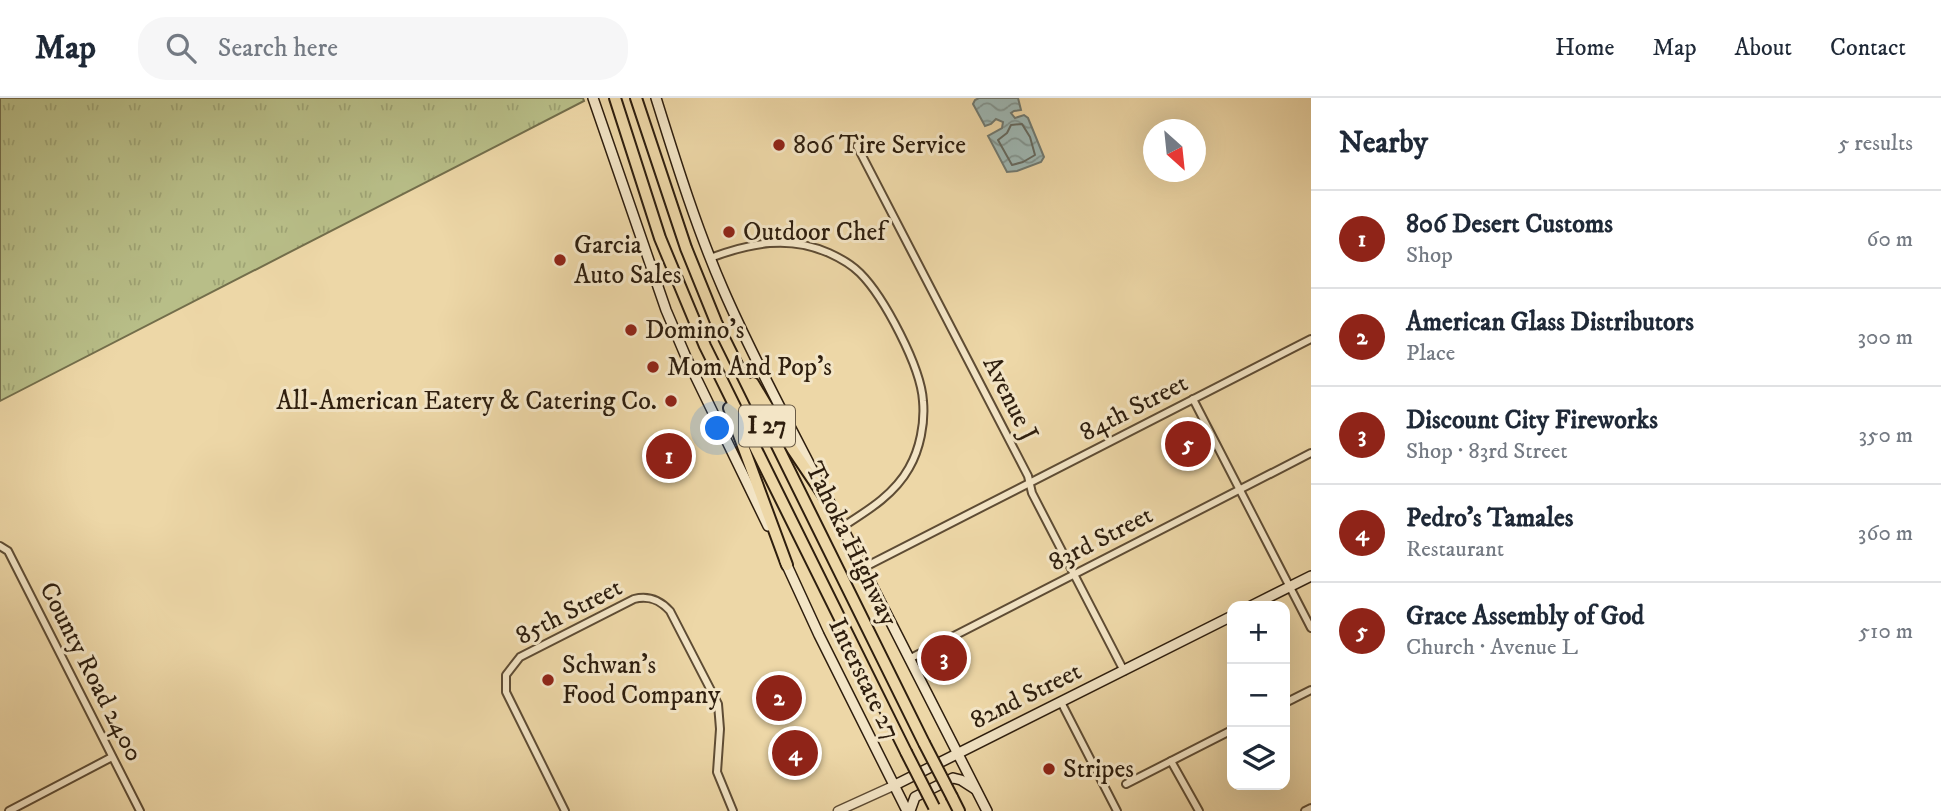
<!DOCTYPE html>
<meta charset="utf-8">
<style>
:root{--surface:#fff;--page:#f6f6f7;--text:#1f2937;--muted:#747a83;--line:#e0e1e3;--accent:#8f2418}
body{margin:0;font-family:"IM FELL DW Pica",serif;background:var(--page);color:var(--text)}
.controls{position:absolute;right:21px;bottom:21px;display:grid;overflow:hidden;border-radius:14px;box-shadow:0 7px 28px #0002}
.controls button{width:63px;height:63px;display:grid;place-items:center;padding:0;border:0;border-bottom:2px solid var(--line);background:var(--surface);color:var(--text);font:35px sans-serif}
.compass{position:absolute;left:1143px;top:21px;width:63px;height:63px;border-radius:50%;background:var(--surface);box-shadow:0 7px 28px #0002;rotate:153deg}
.you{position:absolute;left:718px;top:331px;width:24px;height:24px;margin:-18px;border:5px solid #fff;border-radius:50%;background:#1a73e8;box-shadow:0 0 0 10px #1a73e833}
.badge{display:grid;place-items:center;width:46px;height:46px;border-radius:50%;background:var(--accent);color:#fff;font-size:23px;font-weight:700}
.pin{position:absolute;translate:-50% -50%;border:4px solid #fff;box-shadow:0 2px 7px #0006}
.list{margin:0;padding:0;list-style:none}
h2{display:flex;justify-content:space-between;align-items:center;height:91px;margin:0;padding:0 28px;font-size:30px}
h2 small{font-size:23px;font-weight:400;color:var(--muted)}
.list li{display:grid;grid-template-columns:46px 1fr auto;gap:21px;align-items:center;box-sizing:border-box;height:98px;padding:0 28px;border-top:2px solid var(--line)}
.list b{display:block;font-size:26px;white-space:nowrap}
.list p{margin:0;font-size:23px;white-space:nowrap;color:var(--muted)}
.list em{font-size:23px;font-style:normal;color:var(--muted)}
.icon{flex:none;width:38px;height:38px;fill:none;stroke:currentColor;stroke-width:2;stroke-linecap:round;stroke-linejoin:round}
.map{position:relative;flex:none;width:1311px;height:713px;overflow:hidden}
header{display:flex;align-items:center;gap:42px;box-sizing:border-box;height:98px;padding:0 35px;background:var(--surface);border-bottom:2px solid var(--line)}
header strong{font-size:33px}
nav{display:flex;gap:38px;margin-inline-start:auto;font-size:24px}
.search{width:490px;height:63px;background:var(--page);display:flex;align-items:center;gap:18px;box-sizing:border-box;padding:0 24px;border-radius:28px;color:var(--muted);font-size:26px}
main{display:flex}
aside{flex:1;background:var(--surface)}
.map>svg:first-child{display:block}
</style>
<header>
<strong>Map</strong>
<div class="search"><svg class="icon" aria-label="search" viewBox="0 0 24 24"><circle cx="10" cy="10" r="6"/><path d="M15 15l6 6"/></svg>Search here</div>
<nav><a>Home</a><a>Map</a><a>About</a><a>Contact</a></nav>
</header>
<main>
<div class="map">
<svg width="1311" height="713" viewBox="0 0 1311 713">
<defs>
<pattern id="grass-tufts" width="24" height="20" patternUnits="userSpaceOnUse" patternTransform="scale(1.75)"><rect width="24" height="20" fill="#b8be88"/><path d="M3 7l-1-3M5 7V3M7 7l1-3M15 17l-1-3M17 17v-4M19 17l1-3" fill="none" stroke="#9ea374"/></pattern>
<pattern id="water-waves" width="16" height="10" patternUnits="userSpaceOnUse" patternTransform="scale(1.75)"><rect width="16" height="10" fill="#9eb7b3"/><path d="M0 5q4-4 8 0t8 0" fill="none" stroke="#819490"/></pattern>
</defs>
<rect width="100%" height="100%" fill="#edd7a7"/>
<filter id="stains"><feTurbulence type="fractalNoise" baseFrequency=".00286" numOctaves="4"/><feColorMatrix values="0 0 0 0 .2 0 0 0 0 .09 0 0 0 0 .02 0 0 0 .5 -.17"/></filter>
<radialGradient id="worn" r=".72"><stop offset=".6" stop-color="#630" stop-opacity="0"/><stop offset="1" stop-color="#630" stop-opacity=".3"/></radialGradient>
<path fill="url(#grass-tufts)" stroke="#736e4b" stroke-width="2" d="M0,0H583L584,3L0,303Z"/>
<path fill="url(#water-waves)" stroke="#717a71" stroke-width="2" d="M979,0H1018L1021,12L1014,13L1011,15L1015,20L1024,17L1028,20L1044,59L1041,64L1017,73L1007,74L988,38L1002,30L1003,24L996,21L991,26L985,28L973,6L975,2Z"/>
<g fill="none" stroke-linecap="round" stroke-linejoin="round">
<path stroke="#666a60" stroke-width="2" d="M1022,26L1030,39L1035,57L1023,64L1012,67L998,42L1007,35L1011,27Z"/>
<defs>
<g id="minor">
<path d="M857,48L1028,378L1032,395L1124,573"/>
<path d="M710,160C750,145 789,137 829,155C840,160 852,167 860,175C884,199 921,269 923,303C925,325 920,351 909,370C894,397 867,413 842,429"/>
<path d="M1193,301L1311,530"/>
<path d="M0,448L8,453L140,713"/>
<path d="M863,470L1311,241"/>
<path d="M909,561L1311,355"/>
<path d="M1061,604L1117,713"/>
<path d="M1285,605L1311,592"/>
<path d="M1171,663L1199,713"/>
<path d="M1126,686L1232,632"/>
<path d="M9,713L112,659"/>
<path d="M565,713L506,594V577L520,559L634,501C649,497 660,502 670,513L718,606L720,631L717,674L733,713"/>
<path d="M1305,713L1311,710"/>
</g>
<path id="tertiary" d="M838,713L893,688"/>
<g id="secondary">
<path d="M593,0L666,212L686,259L768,428"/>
<path d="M656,0C676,64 696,129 723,191C751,256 785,318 817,381"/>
<path d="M829,403L987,713"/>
<path d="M785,463L819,537L907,713"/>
<path d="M1251,508L1311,478"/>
<path d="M893,688L1232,518"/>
<path d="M910,713L915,699L953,680L961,682L975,691"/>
</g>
<g id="motorway">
<path d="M615,0L660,140L705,248L906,654"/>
<path d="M636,0L686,150L716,224L924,645"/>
<path d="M753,285L793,352L830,407"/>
<path d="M729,310L787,467"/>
<path d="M952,699L959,713"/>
</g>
</defs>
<use href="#minor" stroke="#5e4c34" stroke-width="10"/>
<use href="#tertiary" stroke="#5e4c34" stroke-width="11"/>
<use href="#secondary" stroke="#2e1e0e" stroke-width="12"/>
<use href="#motorway" stroke="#2e1e0e" stroke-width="14"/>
<use href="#minor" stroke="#f3e5c6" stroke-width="6"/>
<use href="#tertiary" stroke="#f3e5c6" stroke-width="8"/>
<use href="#secondary" stroke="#f3e5c6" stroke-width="9"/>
<use href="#motorway" stroke="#edd7a7" stroke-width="10"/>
<defs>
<g id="motorway-bridge">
<path d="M924,645L952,699"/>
<path d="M906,654L934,709"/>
</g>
</defs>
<use href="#motorway-bridge" stroke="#2e1e0e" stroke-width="14" stroke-linecap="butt"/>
<use href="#motorway-bridge" stroke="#edd7a7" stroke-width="10"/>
</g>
<g fill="#8f2418" stroke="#f3e5c6" stroke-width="2.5">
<circle cx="779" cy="47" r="7"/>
<circle cx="729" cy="134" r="7"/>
<circle cx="560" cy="162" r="7"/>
<circle cx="631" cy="232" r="7"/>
<circle cx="653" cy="269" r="7"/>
<circle cx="671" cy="303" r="7"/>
<circle cx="548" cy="582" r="7"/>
<circle cx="1049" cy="671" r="7"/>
</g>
<g text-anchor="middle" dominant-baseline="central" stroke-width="6" stroke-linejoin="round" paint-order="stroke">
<rect fill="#f3e5c6" stroke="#695a45" stroke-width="2" x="739" y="307.5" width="56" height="41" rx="5"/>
<g font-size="24" font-weight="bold" fill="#2e1e0e">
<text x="767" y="328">I 27</text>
</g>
<g font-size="26" fill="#2e1e0e" stroke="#f3e5c6" text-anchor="start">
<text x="793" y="47">806 Tire Service</text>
<text x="743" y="134">Outdoor Chef</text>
<text x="574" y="147">Garcia<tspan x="574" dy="30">Auto Sales</tspan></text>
<text x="645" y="232">Domino's</text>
<text x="667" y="269">Mom And Pop's</text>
<text x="657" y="303" text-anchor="end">All-American Eatery &amp; Catering Co.</text>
<text x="562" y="567">Schwan's<tspan x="562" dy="30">Food Company</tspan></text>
<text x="1063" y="671">Stripes</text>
</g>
<g font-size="26" fill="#2e1e0e" stroke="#f3e5c6">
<text transform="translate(1010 301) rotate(63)">Avenue J</text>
<text transform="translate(1134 310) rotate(-27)">84th Street</text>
<text transform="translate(1101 441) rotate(-27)">83rd Street</text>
<text transform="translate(851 446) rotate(64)">Tahoka Highway</text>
<text transform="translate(569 514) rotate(-27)">85th Street</text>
<text transform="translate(91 574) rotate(63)">County Road 2400</text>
<text transform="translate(864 581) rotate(64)">Interstate 27</text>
<text transform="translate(1026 598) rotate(-26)">82nd Street</text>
</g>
</g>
<rect width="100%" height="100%" filter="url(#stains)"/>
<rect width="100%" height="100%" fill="url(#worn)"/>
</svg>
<div class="controls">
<button>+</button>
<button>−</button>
<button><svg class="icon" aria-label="layers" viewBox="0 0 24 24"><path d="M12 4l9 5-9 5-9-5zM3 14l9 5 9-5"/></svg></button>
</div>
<svg class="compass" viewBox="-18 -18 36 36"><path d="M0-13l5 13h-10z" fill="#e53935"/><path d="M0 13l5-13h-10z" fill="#747a83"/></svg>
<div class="you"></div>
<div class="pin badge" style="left:669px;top:358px">1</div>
<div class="pin badge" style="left:779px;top:600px">2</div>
<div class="pin badge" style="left:944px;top:560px">3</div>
<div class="pin badge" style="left:795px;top:655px">4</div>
<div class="pin badge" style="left:1188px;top:346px">5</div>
</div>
<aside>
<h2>Nearby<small>5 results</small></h2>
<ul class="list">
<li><span class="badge">1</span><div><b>806 Desert Customs</b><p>Shop</p></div><em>60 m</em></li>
<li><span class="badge">2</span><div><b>American Glass Distributors</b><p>Place</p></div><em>300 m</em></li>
<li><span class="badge">3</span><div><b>Discount City Fireworks</b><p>Shop · 83rd Street</p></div><em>350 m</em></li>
<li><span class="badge">4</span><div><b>Pedro's Tamales</b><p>Restaurant</p></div><em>360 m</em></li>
<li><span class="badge">5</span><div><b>Grace Assembly of God</b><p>Church · Avenue L</p></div><em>510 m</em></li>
</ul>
</aside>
</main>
